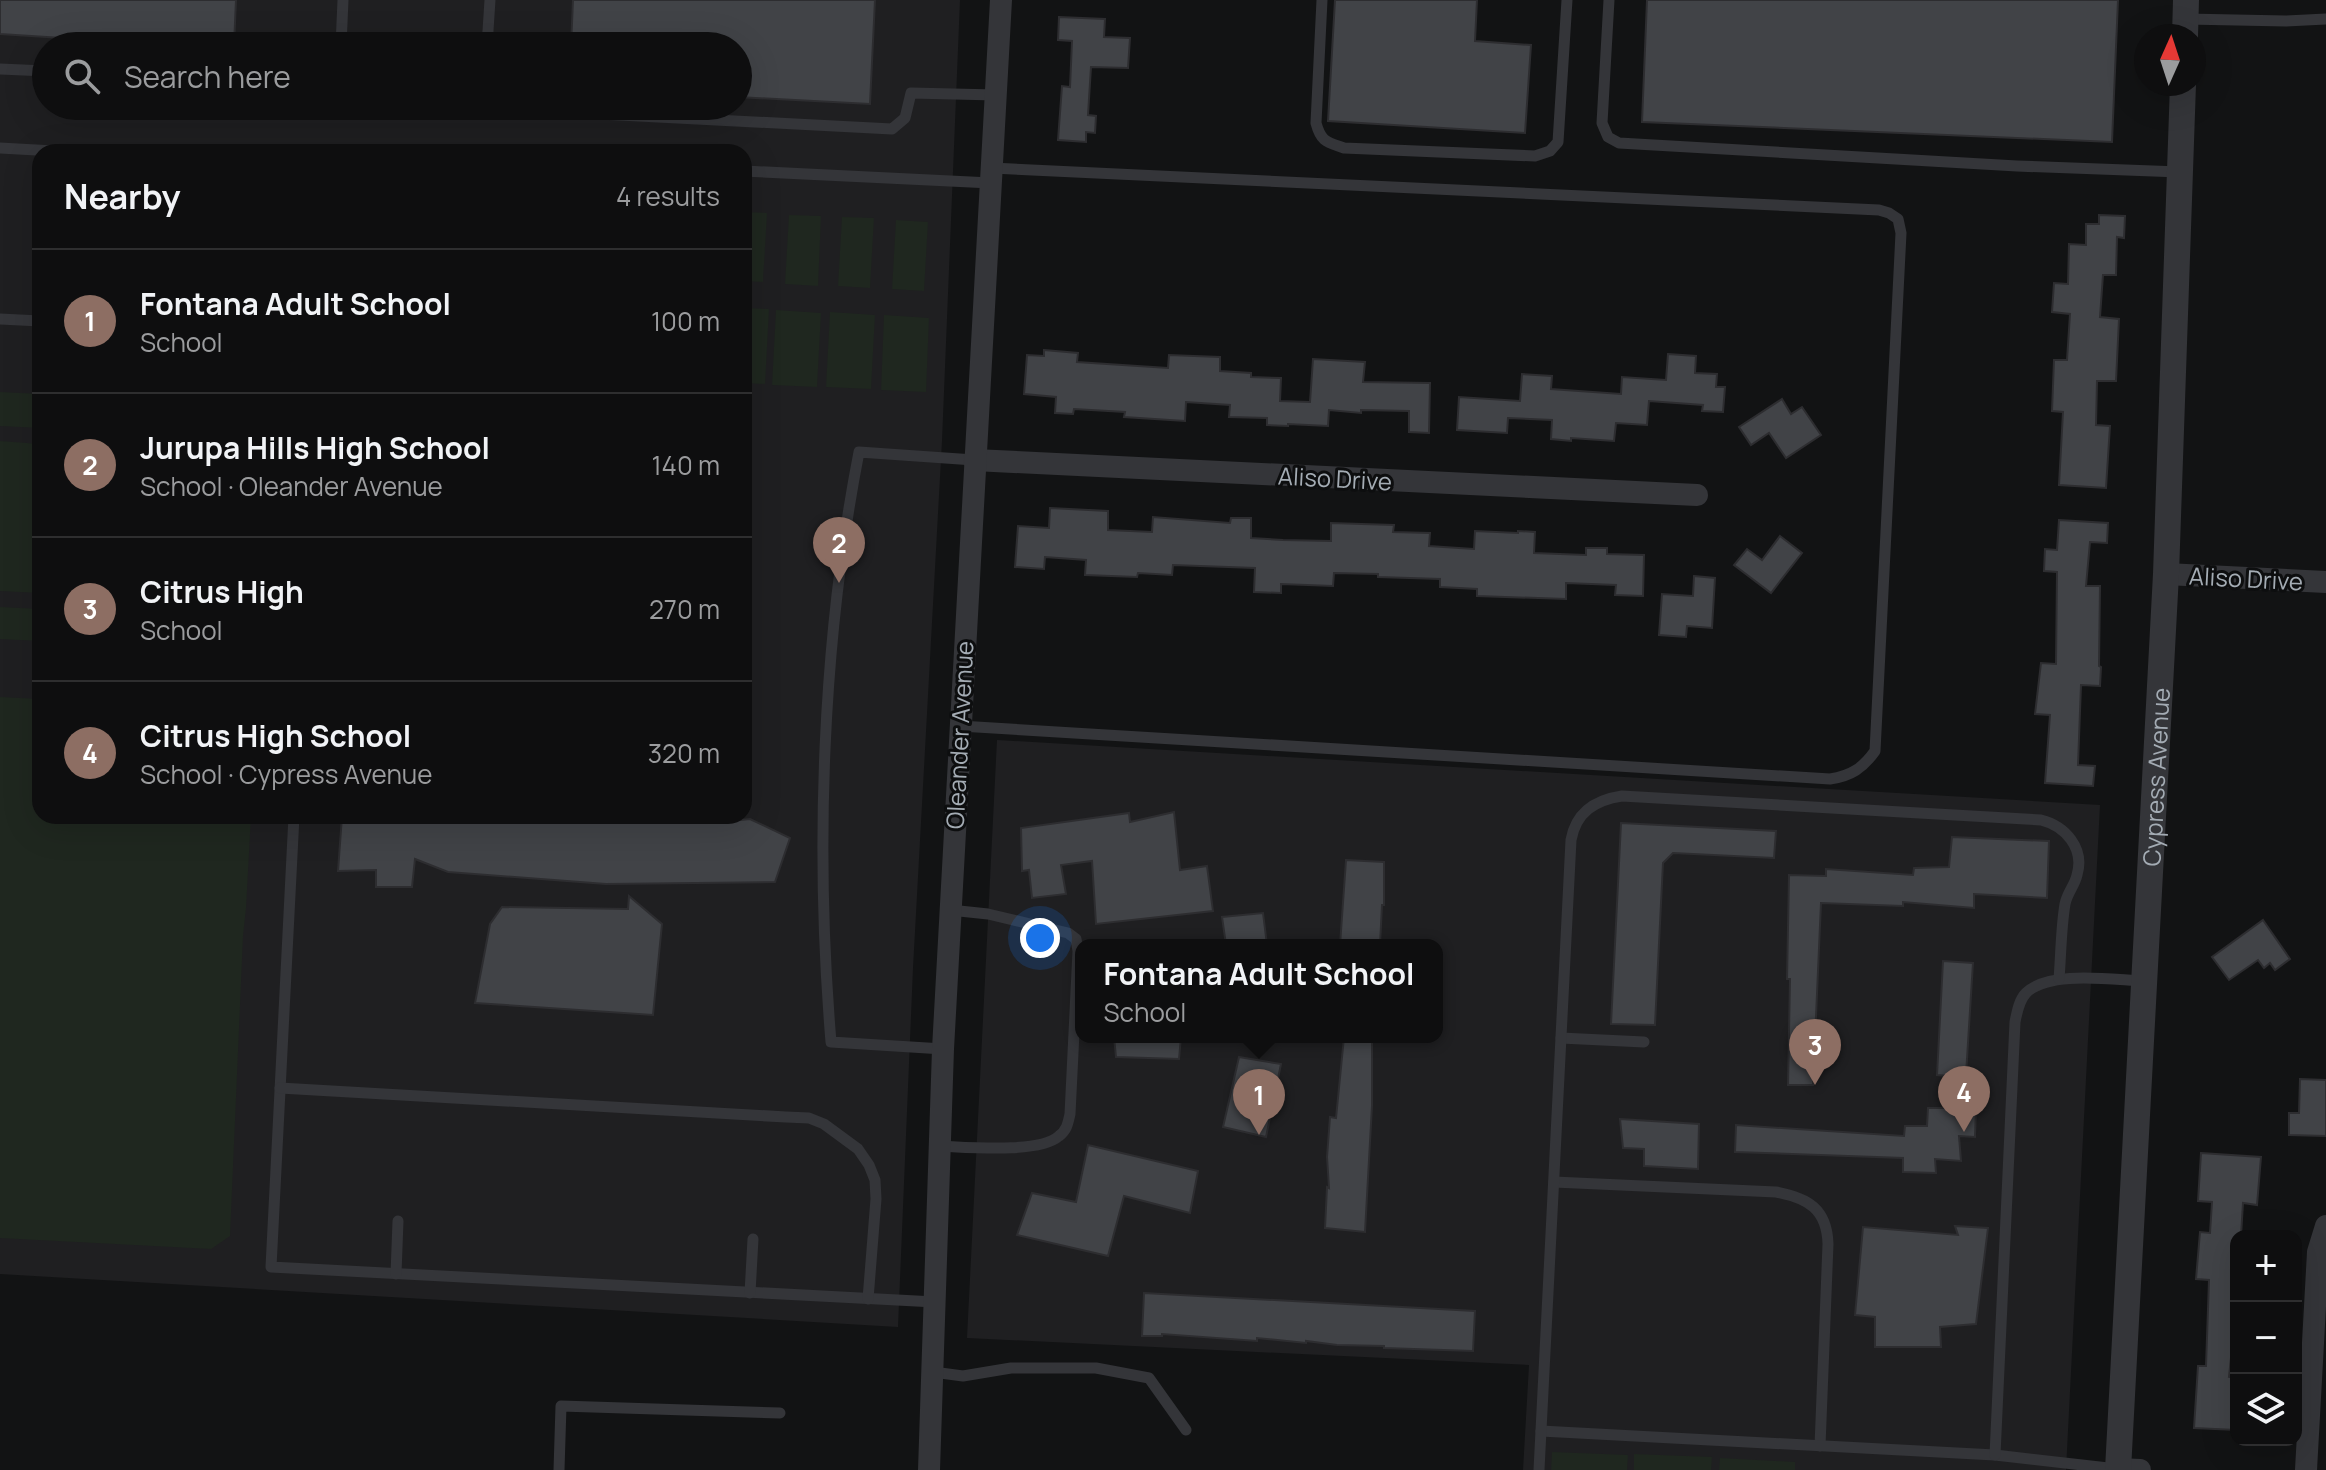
<!DOCTYPE html>
<meta charset="utf-8">
<style>
:root{--surface:#0e0e0f;--page:#171718;--text:#f1f3f6;--muted:#9b9c9e;--line:#2e2e2f;--accent:#8c9099}
body{margin:0;font-family:Manrope,sans-serif;background:var(--page);color:var(--text)}
.controls{position:absolute;right:24px;bottom:24px;display:grid;overflow:hidden;border-radius:16px;box-shadow:0 8px 32px #0002}
.controls button{width:72px;height:72px;display:grid;place-items:center;padding:0;border:0;border-bottom:2px solid var(--line);background:var(--surface);color:var(--text);font:40px sans-serif}
.compass{position:absolute;left:2134px;top:24px;width:72px;height:72px;border-radius:50%;background:var(--surface);box-shadow:0 8px 32px #0002;rotate:3deg}
.you{position:absolute;left:1040px;top:938px;width:28px;height:28px;margin:-20px;border:6px solid #fff;border-radius:50%;background:#1a73e8;box-shadow:0 0 0 12px #1a73e833}
.badge{display:grid;place-items:center;width:52px;height:52px;border-radius:50%;background:var(--accent);color:#fff;font-size:26px;font-weight:700}
.pin{position:absolute;translate:-50% -66px;filter:drop-shadow(0 2px 4px #0008)}
.pin::after{content:'';position:absolute;top:42px;width:28px;height:24px;background:inherit;clip-path:polygon(0 0,100% 0,50% 100%)}
.popup{position:absolute;left:1075px;top:939px;width:368px;height:104px;box-sizing:border-box;display:grid;place-content:center;border-radius:16px;background:var(--surface);filter:drop-shadow(0 2px 6px #0005);font-size:26px;white-space:nowrap;color:var(--muted)}
.popup b{font-size:30px;color:var(--text)}
.popup::after{content:'';position:absolute;left:50%;top:100%;margin-left:-16px;border:16px solid transparent;border-top-color:var(--surface)}
.list{margin:0;padding:0;list-style:none}
h2{display:flex;justify-content:space-between;align-items:center;height:104px;margin:0;padding:0 32px;font-size:34px}
h2 small{font-size:26px;font-weight:400;color:var(--muted)}
.list li{display:grid;grid-template-columns:52px 1fr auto;gap:24px;align-items:center;box-sizing:border-box;height:144px;padding:0 32px;border-top:2px solid var(--line)}
.list b{display:block;font-size:30px;white-space:nowrap}
.list p{margin:0;font-size:26px;white-space:nowrap;color:var(--muted)}
.list em{font-size:26px;font-style:normal;color:var(--muted)}
.icon{flex:none;width:44px;height:44px;fill:none;stroke:currentColor;stroke-width:2;stroke-linecap:round;stroke-linejoin:round}
.map{position:relative;flex:none;width:2326px;height:1470px;overflow:hidden}
.search{position:absolute;background:var(--surface);box-shadow:0 8px 32px #0002;left:32px;top:32px;width:720px;height:88px;display:flex;align-items:center;gap:20px;box-sizing:border-box;padding:0 28px;border-radius:44px;color:var(--muted);font-size:30px}
.panel{position:absolute;background:var(--surface);box-shadow:0 8px 32px #0002;left:32px;top:144px;width:720px;height:680px;border-radius:24px}
.map>svg:first-child{display:block}
</style>
<div class="map">
<svg width="2326" height="1470" viewBox="0 0 2326 1470">
<rect width="100%" height="100%" fill="#121314"/>
<g fill="#1f1f21" fill-rule="evenodd">
<path d="M0,0H960L942,441L913,968L898,1327L0,1274ZM46,46H738V106H46ZM40,152H744V816H40Z"/>
<path d="M997,740L2100,805L2066,1470H1523L1529,1365L967,1338ZM1081,945H1437V1037H1081Z"/>
</g>
<g fill="#1f271f">
<path d="M744,212L767,213L763,282L744,281Z"/>
<path d="M789,215L821,216L818,286L785,284Z"/>
<path d="M842,217L874,218L870,288L838,286Z"/>
<path d="M896,220L928,222L924,291L892,289Z"/>
<path d="M744,308L769,309L765,384L744,383Z"/>
<path d="M776,310L821,313L817,387L772,385Z"/>
<path d="M830,312L875,315L871,389L826,387Z"/>
<path d="M884,315L929,318L926,392L881,390Z"/>
<path d="M0,392L40,394V428L0,426Z"/>
<path d="M0,441L40,444V593L0,591Z"/>
<path d="M0,607L40,609V641L0,639Z"/>
<path d="M0,697L40,699V816H251L246,908L243,936L230,1236L211,1249L0,1238Z"/>
<path d="M1552,1452L1628,1455L1627,1470H1551Z"/>
<path d="M1634,1454L1712,1457L1711,1470H1634Z"/>
<path d="M1720,1458L1795,1462V1470H1719Z"/>
</g>
<g fill="#414347" stroke="#2d2d30" stroke-width="2">
<path d="M0,0H236L234,46H186L0,34Z"/>
<path d="M573,0H875L870,104L738,97V46H571Z"/>
<path d="M1335,0H1477L1475,41L1531,45L1525,133L1328,121Z"/>
<path d="M1647,0H2118L2112,142L1642,122Z"/>
<path d="M1059,17L1105,19L1104,37L1130,38L1128,68L1091,67L1088,115L1096,116L1095,133L1086,132V142L1058,140L1062,86L1070,87L1072,41L1058,40Z"/>
<path d="M2099,215L2125,216L2124,238L2117,237L2116,275H2103L2100,317L2119,319L2116,381H2097L2096,425L2110,426L2106,488L2059,485L2063,412L2052,411L2054,360H2067L2070,314L2052,312L2054,283L2068,284L2069,244L2086,245V224H2099Z"/>
<path d="M1044,350L1078,353L1077,362L1168,368L1169,355L1220,357V371L1251,373V377L1281,378L1280,401L1310,402L1313,359L1365,362L1363,382L1430,383L1429,433L1409,432V411L1361,410V413L1329,410L1328,426L1288,424V426L1267,425V418L1229,417L1230,405L1186,402L1185,421L1124,417L1125,412L1074,409L1073,414L1055,413L1056,397L1024,394L1027,355L1044,356Z"/>
<path d="M1668,354L1696,356L1695,373L1717,374L1716,387H1725L1723,412L1702,411L1703,405L1649,401L1647,425L1616,423L1614,441L1571,438V441L1551,439L1552,420L1508,418L1507,433L1457,430L1459,397L1520,401L1522,374L1552,376L1551,389L1621,394L1622,377L1666,380Z"/>
<path d="M1782,399L1791,414L1802,407L1821,435L1786,458L1769,433L1751,445L1739,427Z"/>
<path d="M1050,508L1108,511V530L1152,532L1153,517L1230,523L1231,518H1251V538L1283,540L1331,541V523L1394,525L1393,532L1430,533L1429,546L1474,549L1475,531L1518,533V531L1535,532L1534,553L1586,555V548H1607V554L1644,555L1643,596L1615,595L1616,585L1566,583V599L1477,596V589L1440,587V579L1378,577V574L1334,573L1333,586L1281,584V593L1254,592L1255,568L1173,565L1172,575L1138,573L1137,577L1085,575L1086,560L1045,557L1044,569L1015,567L1018,526L1049,528Z"/>
<path d="M2059,520L2108,523L2107,543L2090,542L2086,586H2100L2099,666L2101,667L2100,686L2081,685L2078,765L2095,766L2093,786L2045,783L2050,715L2035,714L2041,663L2056,664L2057,572L2044,571L2045,549L2057,550Z"/>
<path d="M1780,536L1802,553L1771,593L1734,565L1747,549L1762,560Z"/>
<path d="M1694,576L1715,578L1712,628L1687,626L1686,637L1659,635L1662,594L1693,596Z"/>
<path d="M1174,812L1180,870L1207,866L1213,911L1096,924L1092,861L1061,865L1066,894L1032,898L1029,870L1022,871L1021,828L1129,813L1130,822Z"/>
<path d="M342,816H732V821L750,819L790,838L775,882L606,884L448,872L415,859L412,887H376V870L338,871Z"/>
<path d="M1621,823L1776,831L1774,858L1673,853L1663,863L1655,1025L1611,1024Z"/>
<path d="M1952,837L2049,841L2047,898L1974,894V908L1903,902V906L1821,903L1813,1085H1788L1790,979H1787L1789,875L1826,876V869L1913,875L1914,868L1949,867Z"/>
<path d="M1346,860L1384,862V905H1382L1380,945H1340Z"/>
<path d="M629,896L662,924L653,1015L475,1003L490,924L502,907L628,909Z"/>
<path d="M1263,913L1267,945H1226L1222,917Z"/>
<path d="M2263,920L2290,959L2275,970L2270,963L2264,968L2258,960L2229,980L2212,957Z"/>
<path d="M1943,961L1973,963L1964,1107H1976L1975,1137L1959,1136L1961,1161L1935,1159L1936,1173L1903,1172V1158L1735,1152L1736,1125L1904,1136L1905,1126H1927L1928,1108H1952L1948,1076L1937,1075Z"/>
<path d="M1114,1037H1181L1179,1059L1116,1057Z"/>
<path d="M1344,1037H1372V1106L1365,1232L1325,1228L1327,1187L1329,1188L1327,1157L1330,1117L1336,1118Z"/>
<path d="M1239,1057L1281,1064L1266,1137L1223,1127Z"/>
<path d="M2300,1079L2326,1080V1136L2289,1135V1113H2299Z"/>
<path d="M1620,1119L1699,1124L1698,1169L1644,1166V1149L1623,1148Z"/>
<path d="M1088,1145L1198,1171L1190,1213L1124,1196L1108,1256L1017,1235L1032,1193L1076,1202Z"/>
<path d="M2201,1153L2261,1157L2257,1205L2243,1203L2241,1236H2236V1348H2232L2229,1377L2236,1378V1430L2194,1428L2198,1366H2206L2209,1280L2196,1279L2200,1232L2210,1233L2212,1202L2198,1201Z"/>
<path d="M1955,1226L1988,1228L1976,1324L1940,1327L1941,1347H1875V1317L1855,1315L1863,1227L1958,1235Z"/>
<path d="M1144,1293L1475,1311L1473,1351L1384,1348V1346L1337,1345L1306,1341V1343L1257,1338V1341L1162,1334V1336H1142Z"/>
</g>
<g fill="none" stroke-linecap="round" stroke-linejoin="round">
<g stroke="#343539" stroke-width="11">
<path d="M1322,0L1316,123C1321,142 1327,142 1344,148L1535,156L1550,151L1558,142L1567,0"/>
<path d="M1609,0L1602,123L1608,137L1619,143L2017,166L2180,172"/>
<path d="M2186,19L2286,21L2326,19"/>
<path d="M341,46L343,0"/>
<path d="M487,46L490,0"/>
<path d="M0,69L46,71"/>
<path d="M484,106V108L892,129L905,118L911,93L996,95"/>
<path d="M0,148L72,152"/>
<path d="M327,152H354"/>
<path d="M744,171L991,183"/>
<path d="M0,319L40,321"/>
<path d="M960,726L1830,779C1851,776 1863,768 1875,751L1901,233L1898,219L1889,213L1879,210L992,168"/>
<path d="M294,816L271,1267L935,1302"/>
<path d="M1561,1038L1644,1042"/>
<path d="M943,1049L831,1042C815,850 822,642 859,452L974,460"/>
<path d="M280,1088L786,1117L809,1118L824,1124L858,1149L869,1165L875,1180L876,1199L868,1299"/>
<path d="M940,1146C966,1147 1039,1154 1059,1136C1067,1130 1068,1123 1070,1114L1078,951L1076,939L1068,933L988,914L950,910"/>
<path d="M1554,1182L1776,1192C1808,1198 1827,1209 1828,1244L1820,1446"/>
<path d="M396,1274L398,1221"/>
<path d="M750,1293L753,1239"/>
<path d="M933,1372L963,1376L1011,1368H1096L1149,1378L1186,1430"/>
<path d="M1541,1431L1995,1455L2117,1469"/>
<path d="M1995,1455L2015,1022C2017,1012 2019,1000 2026,993C2049,970 2113,980 2144,981"/>
<path d="M559,1470L561,1406L780,1413"/>
<path d="M1539,1470L1571,840C1576,812 1595,800 1622,796L2041,820C2065,826 2085,848 2077,875C2075,885 2067,893 2065,904C2061,928 2061,954 2059,979"/>
</g>
<g stroke="#343539" stroke-width="22">
<path d="M974,460L1697,495"/>
<path d="M2166,574L2326,582"/>
<path d="M2118,1469L2140,1470"/>
<path d="M929,1470L943,1049L1001,0"/>
<path d="M2306,1470L2318,1252L2326,1226"/>
</g>
<g stroke="#343539" stroke-width="26">
<path d="M2185,36L2186,0"/>
<path id="s1" d="M2118,1470L2166,574L2183,84"/>
</g>
</g>
<g text-anchor="middle" dominant-baseline="central" stroke-width="6" stroke-linejoin="round" paint-order="stroke">
<g font-size="24" fill="#a4acb4" stroke="#0d0e0f">
<text transform="translate(1335 478) rotate(3)">Aliso Drive</text>
<text transform="translate(2246 578) rotate(3)">Aliso Drive</text>
<text transform="translate(959 735) rotate(-87)">Oleander Avenue</text>
<text stroke="none"><textPath href="#s1" startOffset="694">Cypress Avenue</textPath></text>
</g>
</g>
</svg>
<div class="controls">
<button>+</button>
<button>−</button>
<button><svg class="icon" aria-label="layers" viewBox="0 0 24 24"><path d="M12 4l9 5-9 5-9-5zM3 14l9 5 9-5"/></svg></button>
</div>
<svg class="compass" viewBox="-18 -18 36 36"><path d="M0-13l5 13h-10z" fill="#e53935"/><path d="M0 13l5-13h-10z" fill="#9b9c9e"/></svg>
<div class="you"></div>
<div class="pin badge" style="left:1259px;top:1135px;background:#8d6e63">1</div>
<div class="popup"><b>Fontana Adult School</b>School</div>
<div class="pin badge" style="left:839px;top:583px;background:#8d6e63">2</div>
<div class="pin badge" style="left:1815px;top:1085px;background:#8d6e63">3</div>
<div class="pin badge" style="left:1964px;top:1132px;background:#8d6e63">4</div>
<div class="search"><svg class="icon" aria-label="search" viewBox="0 0 24 24"><circle cx="10" cy="10" r="6"/><path d="M15 15l6 6"/></svg>Search here</div>
<section class="panel">
<h2>Nearby<small>4 results</small></h2>
<ul class="list">
<li><span class="badge" style="background:#8d6e63">1</span><div><b>Fontana Adult School</b><p>School</p></div><em>100 m</em></li>
<li><span class="badge" style="background:#8d6e63">2</span><div><b>Jurupa Hills High School</b><p>School · Oleander Avenue</p></div><em>140 m</em></li>
<li><span class="badge" style="background:#8d6e63">3</span><div><b>Citrus High</b><p>School</p></div><em>270 m</em></li>
<li><span class="badge" style="background:#8d6e63">4</span><div><b>Citrus High School</b><p>School · Cypress Avenue</p></div><em>320 m</em></li>
</ul>
</section>
</div>
